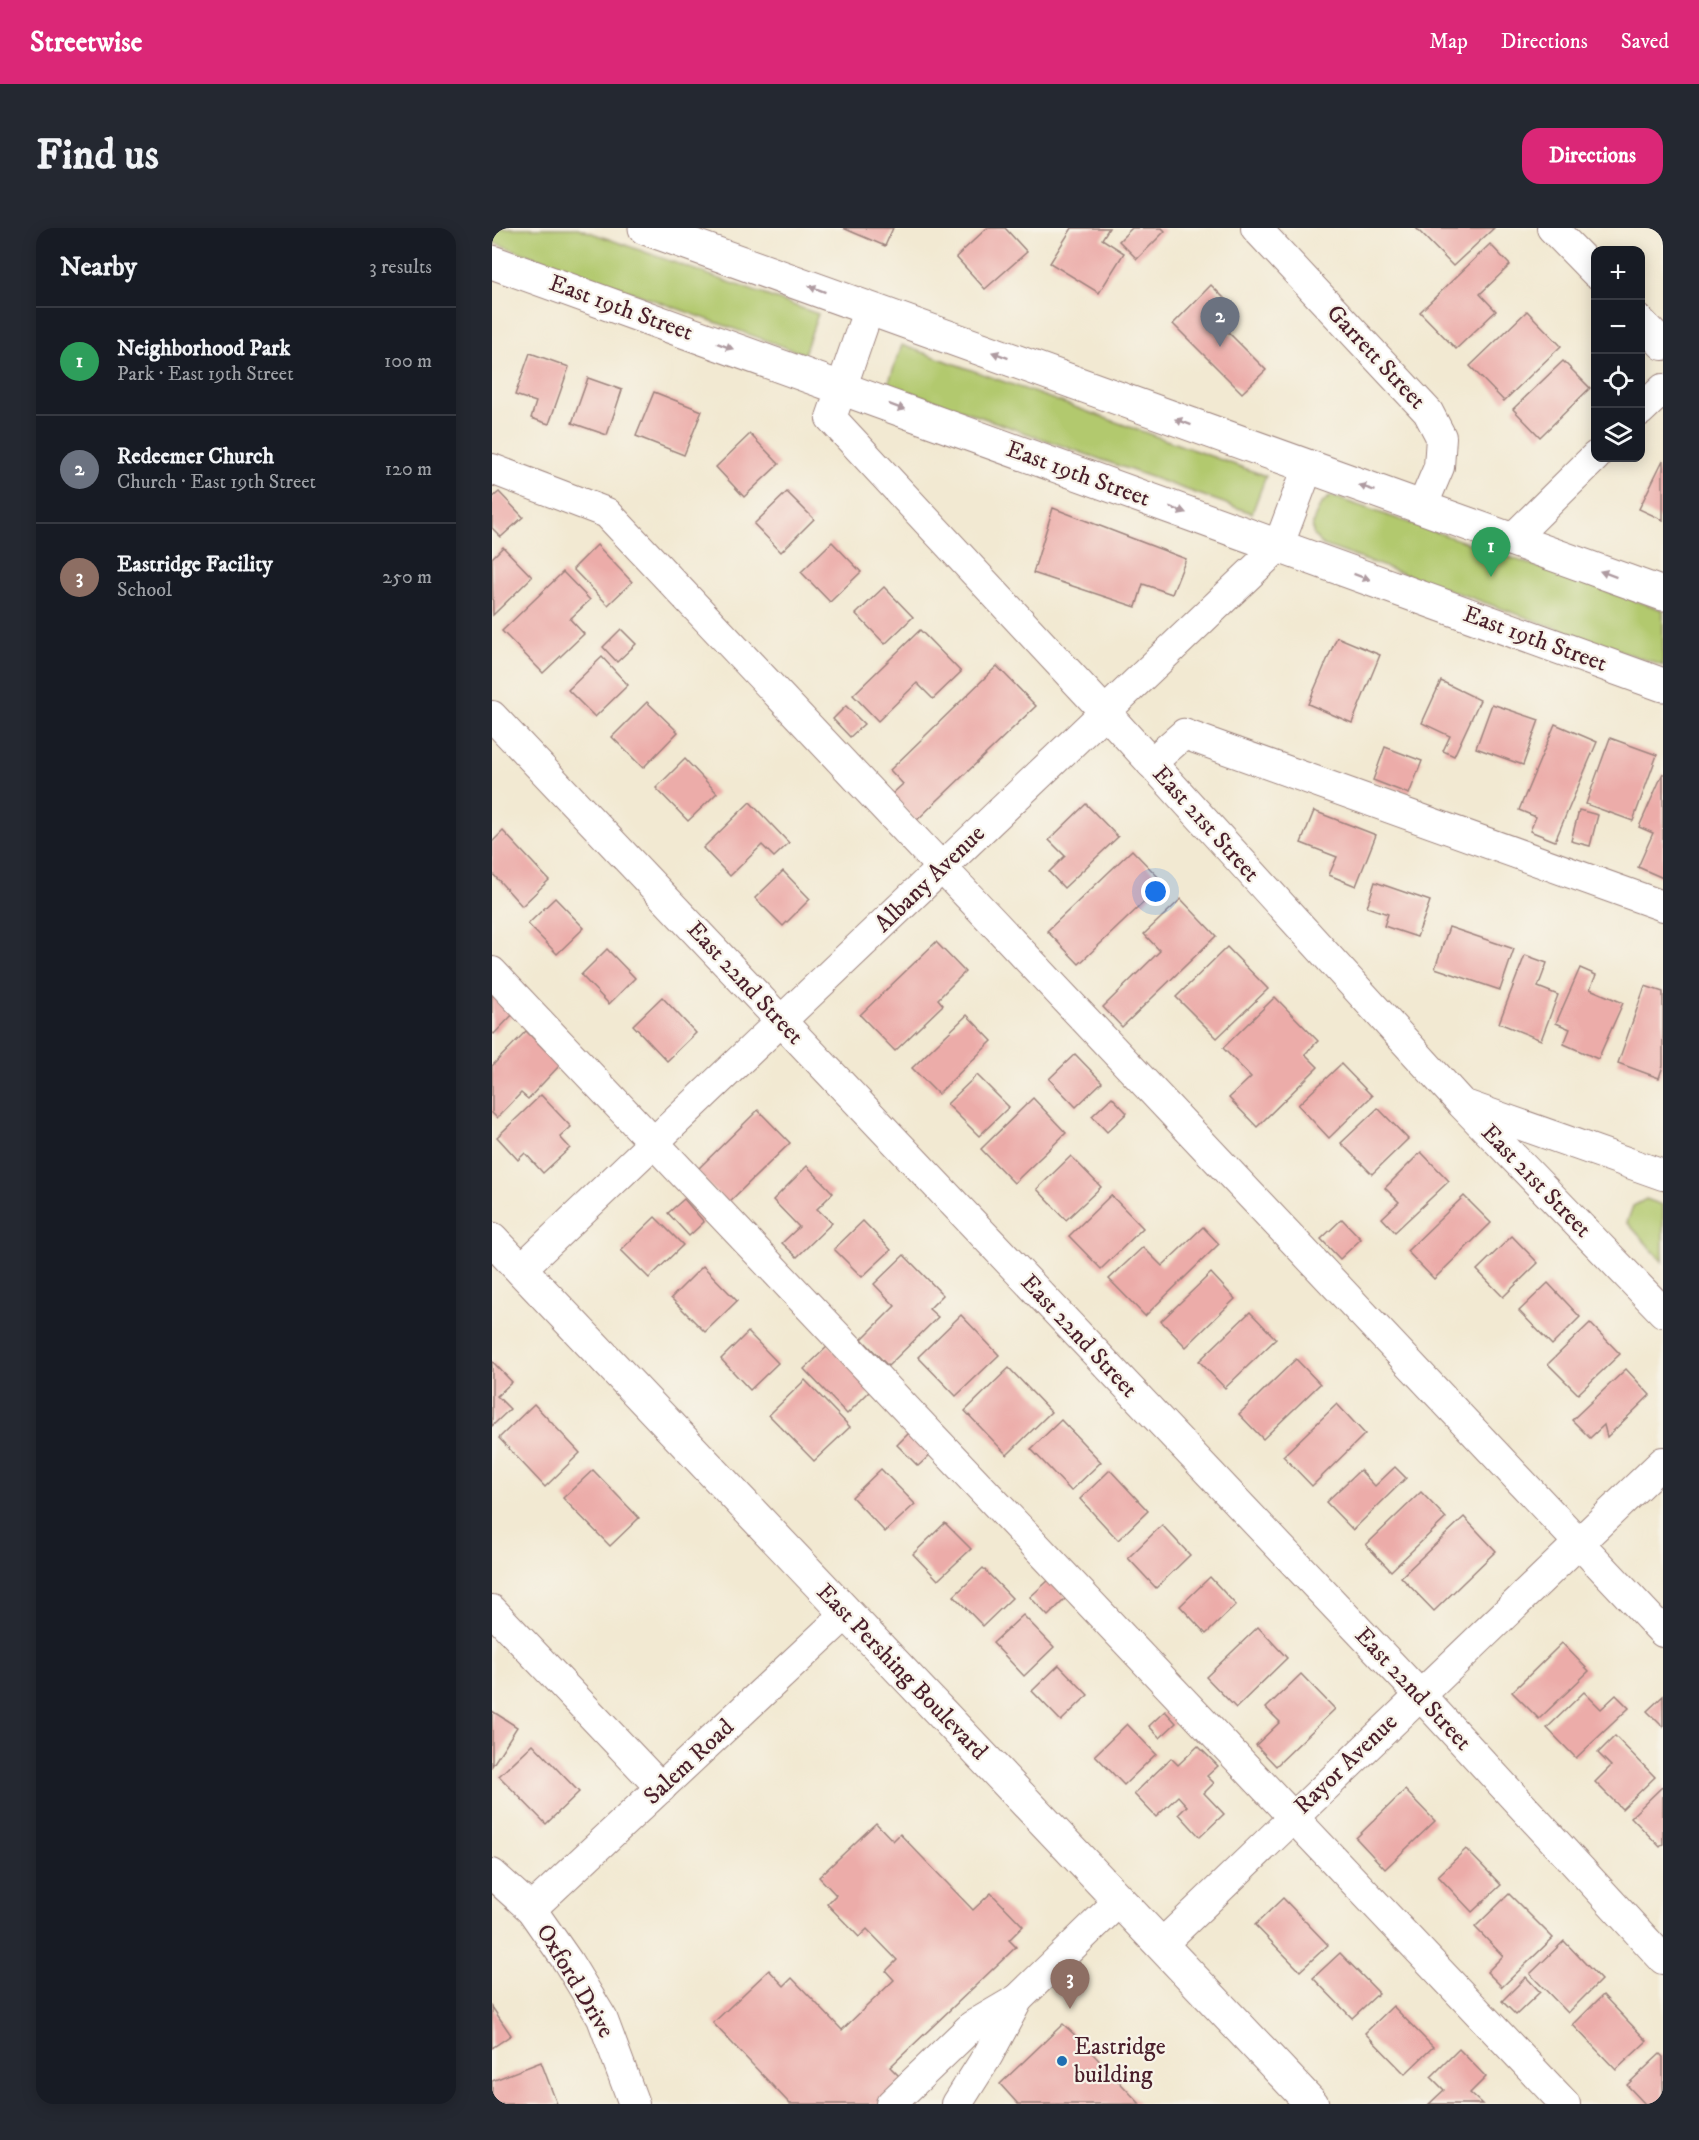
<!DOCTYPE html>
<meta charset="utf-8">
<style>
:root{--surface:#171b24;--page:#242831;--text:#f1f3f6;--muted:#9ea1a6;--line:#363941;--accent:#db2777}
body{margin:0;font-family:"IM FELL DW Pica",serif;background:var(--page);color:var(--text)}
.controls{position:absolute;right:18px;top:18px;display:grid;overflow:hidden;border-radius:12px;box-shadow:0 3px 15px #0003}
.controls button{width:54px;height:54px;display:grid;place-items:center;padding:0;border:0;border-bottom:2px solid var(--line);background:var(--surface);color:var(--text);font:30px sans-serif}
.you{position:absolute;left:664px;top:664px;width:21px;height:21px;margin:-15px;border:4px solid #fff;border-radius:50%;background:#1a73e8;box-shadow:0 0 0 9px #1a73e833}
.badge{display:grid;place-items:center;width:39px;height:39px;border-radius:50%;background:var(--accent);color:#fff;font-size:20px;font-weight:700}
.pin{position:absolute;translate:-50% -50px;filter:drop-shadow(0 2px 3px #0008)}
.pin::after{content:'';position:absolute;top:32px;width:21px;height:18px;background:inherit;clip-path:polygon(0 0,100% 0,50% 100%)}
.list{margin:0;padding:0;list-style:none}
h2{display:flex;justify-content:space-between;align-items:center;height:78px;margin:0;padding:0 24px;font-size:26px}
h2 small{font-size:20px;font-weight:400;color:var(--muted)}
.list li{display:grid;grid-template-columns:39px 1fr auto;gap:18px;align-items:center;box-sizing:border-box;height:108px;padding:0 24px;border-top:2px solid var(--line)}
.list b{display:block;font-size:22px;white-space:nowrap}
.list p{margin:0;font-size:20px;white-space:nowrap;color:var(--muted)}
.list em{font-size:20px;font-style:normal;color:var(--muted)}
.icon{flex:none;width:33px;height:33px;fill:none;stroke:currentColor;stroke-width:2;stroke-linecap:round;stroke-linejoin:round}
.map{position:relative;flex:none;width:1171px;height:1876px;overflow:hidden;border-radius:18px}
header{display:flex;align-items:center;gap:36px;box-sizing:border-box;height:84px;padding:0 30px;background:var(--accent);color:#fff}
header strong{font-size:28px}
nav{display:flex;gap:33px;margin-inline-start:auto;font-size:21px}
.intro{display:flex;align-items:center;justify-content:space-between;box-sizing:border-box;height:144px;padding:0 36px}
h1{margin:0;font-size:42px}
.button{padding:15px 27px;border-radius:18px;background:var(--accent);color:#fff;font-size:21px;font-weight:700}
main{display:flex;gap:36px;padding:0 36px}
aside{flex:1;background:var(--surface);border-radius:18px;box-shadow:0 3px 15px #0003}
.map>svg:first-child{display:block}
</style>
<header>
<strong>Streetwise</strong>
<nav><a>Map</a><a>Directions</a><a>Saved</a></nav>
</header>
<div class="intro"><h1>Find us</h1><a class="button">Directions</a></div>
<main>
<aside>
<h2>Nearby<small>3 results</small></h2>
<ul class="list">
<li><span class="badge" style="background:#2e9e5b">1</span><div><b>Neighborhood Park</b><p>Park · East 19th Street</p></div><em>100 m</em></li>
<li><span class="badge" style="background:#6b7280">2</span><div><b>Redeemer Church</b><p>Church · East 19th Street</p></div><em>120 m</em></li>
<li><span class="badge" style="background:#8d6e63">3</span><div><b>Eastridge Facility</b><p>School</p></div><em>250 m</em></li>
</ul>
</aside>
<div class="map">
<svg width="1171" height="1876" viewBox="0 0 1171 1876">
<rect width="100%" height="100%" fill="#f7f3e8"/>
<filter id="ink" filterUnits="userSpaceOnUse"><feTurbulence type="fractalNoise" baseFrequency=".0167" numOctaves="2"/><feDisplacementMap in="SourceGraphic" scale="12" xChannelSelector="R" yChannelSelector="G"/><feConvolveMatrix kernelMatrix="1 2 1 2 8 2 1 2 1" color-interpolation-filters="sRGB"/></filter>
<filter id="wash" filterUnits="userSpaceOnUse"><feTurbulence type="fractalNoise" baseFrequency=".008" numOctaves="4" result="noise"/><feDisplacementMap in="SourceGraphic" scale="24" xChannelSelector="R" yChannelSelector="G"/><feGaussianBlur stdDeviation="1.35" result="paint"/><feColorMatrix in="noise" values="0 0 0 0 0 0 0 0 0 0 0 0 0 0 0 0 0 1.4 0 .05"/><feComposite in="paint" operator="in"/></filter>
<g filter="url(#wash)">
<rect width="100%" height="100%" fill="#f2e9d2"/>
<g fill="#b2c96e" stroke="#7e744c" stroke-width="1.5">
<path d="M0,0H86L326,86L312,126L0,14Z"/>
<path d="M410,117L774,248L760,285L396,156Z"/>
<path d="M839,268L1171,382V438L831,317L822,308C817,295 827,275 839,268Z"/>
<path d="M1154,971L1171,977V1034L1135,994L1141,978Z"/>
</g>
<g id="blocks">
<g fill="#ecaca9">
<path d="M351,0H401L393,18Z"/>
<path d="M495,0H513L535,24L493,61L464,29Z"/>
<path d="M580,0H617L610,11L632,25L607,65L558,35Z"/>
<path d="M640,0H670L673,3L645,31L627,13Z"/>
<path d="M924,0H1002L961,38Z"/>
<path d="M998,16L1018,37L988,66L1004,83L964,121L928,84Z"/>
<path d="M719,57L744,82L729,97L774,142L750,165L681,96Z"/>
<path d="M1035,83L1069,118L1012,173L978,138Z"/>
<path d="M38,125L77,139L57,196L39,190L44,174L23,167Z"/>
<path d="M1071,133L1098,160L1048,209L1021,181Z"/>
<path d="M96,150L130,162L115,207L80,195Z"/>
<path d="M162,164L210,183L192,227L144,208Z"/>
<path d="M258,206L287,236L252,269L224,239Z"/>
<path d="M1171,232V292L1147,281Z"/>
<path d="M7,264L31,289L9,309L0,300V270Z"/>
<path d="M295,264L322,291L289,324L262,296Z"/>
<path d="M561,280L694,331L680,366L651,356L644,379L541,345Z"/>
<path d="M340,314L369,344L338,374L309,344Z"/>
<path d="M105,317L140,354L116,377L81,341Z"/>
<path d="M11,319L40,349L1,387L0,330Z"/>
<path d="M71,344L98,372L78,391L92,406L51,445L10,403Z"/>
<path d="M392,359L421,389L393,416L364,386Z"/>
<path d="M129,401L144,416L125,434L111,419Z"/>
<path d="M428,402L469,444L441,471L425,455L386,493L361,467Z"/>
<path d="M845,409L888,427L860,495L816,476Z"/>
<path d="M110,429L136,457L103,489L76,462Z"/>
<path d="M505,438L544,478L424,593L399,567L411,556L398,542Z"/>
<path d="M949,453L988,472L962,528L951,523L958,508L930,495Z"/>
<path d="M155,474L186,504L151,540L120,509Z"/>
<path d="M1000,476L1047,492L1031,537L984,520Z"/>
<path d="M354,478L372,496L358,509L341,491Z"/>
<path d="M1063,496L1105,514L1063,613L1038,603L1044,589L1027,582Z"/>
<path d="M1118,510L1165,527L1141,593L1094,576Z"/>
<path d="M893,519L930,533L917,566L881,552Z"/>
<path d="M193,531L225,565L196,593L164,560Z"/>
<path d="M1171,545V650L1146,639L1161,605L1147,599Z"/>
<path d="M258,574L297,615L282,629L270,617L238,648L211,620Z"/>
<path d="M594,576L626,609L572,660L557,644L573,628L557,612Z"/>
<path d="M1087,582L1106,587L1098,618L1079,613Z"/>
<path d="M822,583L884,607L864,658L837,647L845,629L809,615Z"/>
<path d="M11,603L57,652L30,678L0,645V614Z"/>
<path d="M640,622L672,655L587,736L555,703Z"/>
<path d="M291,643L318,671L291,698L263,670Z"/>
<path d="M883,654L938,673L925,709L892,698L896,686L875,679Z"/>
<path d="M63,670L92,700L65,726L36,696Z"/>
<path d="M689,671L724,708L630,799L611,779L668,723L652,706Z"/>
<path d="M957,699L1022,721L1008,762L943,740Z"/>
<path d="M444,714L473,744L446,771L451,777L403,823L368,787Z"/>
<path d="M735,719L776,761L725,810L684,769Z"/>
<path d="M115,721L143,750L117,776L89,747Z"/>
<path d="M1033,727L1055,735L1046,759L1066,767L1049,812L1007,795Z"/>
<path d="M1088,740L1104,747L1098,761L1131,775L1106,831L1072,816L1078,801L1064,795Z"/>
<path d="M1153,758L1171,764V838L1167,850L1126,835Z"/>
<path d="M0,765L24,783L2,806L0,804Z"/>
<path d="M170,769L204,805L175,833L141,797Z"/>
<path d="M783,769L826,813L813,826L826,839L765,899L737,870L759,849L731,820Z"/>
<path d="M475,787L500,813L446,866L420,840Z"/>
<path d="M34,803L68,837L36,871L29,865L5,890L0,885V838Z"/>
<path d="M583,826L610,854L584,879L557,851Z"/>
<path d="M849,836L880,868L837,910L806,877Z"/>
<path d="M485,847L517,879L487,908L455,876Z"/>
<path d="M49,867L79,899L68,909L78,920L51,945L33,925L26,932L5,909Z"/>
<path d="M620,869L635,885L615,904L600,888Z"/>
<path d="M541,870L574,905L522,955L489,921Z"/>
<path d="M886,880L916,911L880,946L849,915Z"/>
<path d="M266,882L298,915L235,976L204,943Z"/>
<path d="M929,924L957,953L903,1004L890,990L907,974L893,960Z"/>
<path d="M579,928L609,959L574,992L545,961Z"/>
<path d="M315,938L341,965L325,981L340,995L305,1029L290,1015L307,999L281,972Z"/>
<path d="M619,967L651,1000L609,1041L577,1008Z"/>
<path d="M972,968L999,995L942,1051L915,1023Z"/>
<path d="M192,971L212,994L197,1008L176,985Z"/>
<path d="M163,989L191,1017L157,1050L129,1022Z"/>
<path d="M850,991L869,1011L848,1031L829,1011Z"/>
<path d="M371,993L399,1022L370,1049L342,1021Z"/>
<path d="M711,999L727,1016L653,1088L617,1051L651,1019L670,1038Z"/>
<path d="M1020,1008L1046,1035L1011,1069L985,1042Z"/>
<path d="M412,1027L451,1067L437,1081L446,1089L396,1138L370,1111L403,1078L382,1056Z"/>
<path d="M211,1038L245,1073L213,1104L179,1070Z"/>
<path d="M719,1045L743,1071L694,1119L669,1093Z"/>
<path d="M1056,1055L1088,1089L1060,1117L1027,1083Z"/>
<path d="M758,1084L784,1111L733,1160L707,1133Z"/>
<path d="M469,1087L507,1127L464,1168L426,1129Z"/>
<path d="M1098,1095L1128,1126L1086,1166L1056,1136Z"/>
<path d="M256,1104L286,1135L258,1162L229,1131Z"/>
<path d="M337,1117L380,1161L355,1186L312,1141Z"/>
<path d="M804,1131L828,1156L771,1211L747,1186Z"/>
<path d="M0,1133L20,1154L5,1168L18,1181L0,1198Z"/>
<path d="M517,1140L559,1184L515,1227L473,1183Z"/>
<path d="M1134,1141L1158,1167L1115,1209L1112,1197L1098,1210L1080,1192Z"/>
<path d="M313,1152L358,1199L322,1233L277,1187Z"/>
<path d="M42,1176L88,1225L53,1259L7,1210Z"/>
<path d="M845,1176L873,1206L820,1258L791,1228Z"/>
<path d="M569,1192L609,1234L579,1263L539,1221Z"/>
<path d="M418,1204L439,1226L426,1238L405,1217Z"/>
<path d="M903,1239L914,1250L861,1302L834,1274L868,1242L883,1258Z"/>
<path d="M389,1241L423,1276L393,1304L360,1269Z"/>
<path d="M101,1242L147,1290L118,1318L71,1270Z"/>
<path d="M618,1242L656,1283L626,1312L588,1271Z"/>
<path d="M929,1264L954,1290L899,1343L874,1317Z"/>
<path d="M972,1289L1004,1323L942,1383L909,1349Z"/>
<path d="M453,1295L479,1321L446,1352L421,1326Z"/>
<path d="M670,1297L698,1327L664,1360L636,1330Z"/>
<path d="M491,1340L520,1370L491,1398L462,1368Z"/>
<path d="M718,1349L744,1377L714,1406L688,1378Z"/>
<path d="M557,1352L574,1370L556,1388L538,1369Z"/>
<path d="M531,1387L562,1419L532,1448L501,1415Z"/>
<path d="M766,1399L795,1430L744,1480L714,1449Z"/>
<path d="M1070,1415L1097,1443L1047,1491L1020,1464Z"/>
<path d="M567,1437L596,1467L569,1493L540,1463Z"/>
<path d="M809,1446L843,1481L784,1538L764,1517L788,1494L774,1480Z"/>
<path d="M1092,1464L1109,1481L1124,1467L1137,1480L1084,1530L1055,1500Z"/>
<path d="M1171,1468V1499L1155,1483Z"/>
<path d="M0,1483L25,1499L0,1538Z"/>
<path d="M673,1483L684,1495L668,1510L657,1498Z"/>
<path d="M635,1496L664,1526L632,1557L603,1527Z"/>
<path d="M1123,1508L1163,1549L1130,1581L1103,1554L1119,1538L1106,1525Z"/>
<path d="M41,1516L87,1564L54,1596L7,1548Z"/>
<path d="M706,1518L726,1538L715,1548L722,1555L712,1565L732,1586L708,1609L687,1586L695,1578L686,1568L664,1589L642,1566L679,1530L686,1537Z"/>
<path d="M1171,1558V1616L1168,1619L1139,1589Z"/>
<path d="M913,1562L943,1593L893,1641L864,1610Z"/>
<path d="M384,1595L401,1613L408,1606L481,1682L499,1665L531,1698L517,1712L524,1719L398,1839L412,1853L388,1876H298L221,1795L277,1742L292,1758L300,1750L350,1802L402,1752L394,1743L405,1732L375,1701L367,1709L335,1676L344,1667L327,1649Z"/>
<path d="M974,1621L1009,1657L980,1684L946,1648Z"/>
<path d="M1017,1666L1061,1710L1010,1759L995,1744L1011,1728L983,1699Z"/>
<path d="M791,1670L836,1717L808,1743L763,1697Z"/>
<path d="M1072,1713L1109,1752L1076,1785L1038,1746Z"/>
<path d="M848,1725L887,1765L860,1790L821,1750Z"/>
<path d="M1034,1749L1048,1764L1024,1787L1010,1773Z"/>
<path d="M1111,1767L1155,1813L1124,1842L1081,1797Z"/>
<path d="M901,1778L941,1819L913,1846L873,1805Z"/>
<path d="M0,1779L19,1807L0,1820Z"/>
<path d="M571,1796L585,1809L648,1876H526L508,1856Z"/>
<path d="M967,1821L994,1849L978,1865L990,1876H937L952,1862L939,1849Z"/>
<path d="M1168,1826L1171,1829V1876H1153L1135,1857Z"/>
<path d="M49,1834L65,1876H0V1853Z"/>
</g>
</g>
</g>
<g filter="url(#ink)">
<use href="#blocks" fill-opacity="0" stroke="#9e847e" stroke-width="1.5"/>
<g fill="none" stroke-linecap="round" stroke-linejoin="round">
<defs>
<g id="minor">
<path d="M764,0L936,184L949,209L947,239L930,279"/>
<path d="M1060,0L1104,45"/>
<path d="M377,80L339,190L612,483L970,876L1171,1084"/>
<path d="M1148,93L1171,117"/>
<path d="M1148,183L1171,161"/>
<path d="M0,241L115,285L1171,1404"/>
<path d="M1019,312L1104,228"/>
<path d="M0,488L927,1466L1171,1731"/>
<path d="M659,535L692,506L1171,678"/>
<path d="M0,744L1073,1876"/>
<path d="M976,878L1171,947"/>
<path d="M29,1041L786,319L816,239"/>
<path d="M0,1382L169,1560"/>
<path d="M0,1646L39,1681L76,1734L110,1790L142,1876"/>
<path d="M39,1681L354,1386"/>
<path d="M670,1716L1171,1234"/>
<path d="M399,1876L480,1798L526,1771"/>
<path d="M465,1876L496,1827L526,1771L628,1672"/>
</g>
<g id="major">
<path d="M153,0L1171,366"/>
<path d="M0,34L1171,457"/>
<path d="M0,1011L820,1876"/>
</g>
</defs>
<use href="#minor" stroke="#9e847e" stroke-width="32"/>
<use href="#major" stroke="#9e847e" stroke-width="35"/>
<use href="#minor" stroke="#fff" stroke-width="30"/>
<use href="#major" stroke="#fff" stroke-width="33"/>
</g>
<defs><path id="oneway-solid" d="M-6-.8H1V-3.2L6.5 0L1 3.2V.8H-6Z" transform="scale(1.5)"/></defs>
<g fill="#ae9aa0">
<use href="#oneway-solid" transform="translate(325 61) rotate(-160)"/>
<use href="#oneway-solid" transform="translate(233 118) rotate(20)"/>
<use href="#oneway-solid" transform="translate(508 127) rotate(-160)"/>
<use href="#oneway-solid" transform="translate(405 179) rotate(20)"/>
<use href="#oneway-solid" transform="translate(691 194) rotate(-160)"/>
<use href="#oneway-solid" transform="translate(875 260) rotate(-161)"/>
<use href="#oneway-solid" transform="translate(686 282) rotate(20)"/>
<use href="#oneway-solid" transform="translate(1116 346) rotate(-160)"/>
<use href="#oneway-solid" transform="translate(870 349) rotate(20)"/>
</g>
</g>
<circle fill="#1f6fb2" stroke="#f7f3e8" stroke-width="2" cx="570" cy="1833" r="6"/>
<g text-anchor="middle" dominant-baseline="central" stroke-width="4.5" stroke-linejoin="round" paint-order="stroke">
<g font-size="24" fill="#4a1f2b" stroke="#f7f3e8">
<text transform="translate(129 80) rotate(20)">East 19th Street</text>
<text transform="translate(884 129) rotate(47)">Garrett Street</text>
<text transform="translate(586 246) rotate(20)">East 19th Street</text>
<text transform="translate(1043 411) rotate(20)">East 19th Street</text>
<text transform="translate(714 596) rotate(48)">East 21st Street</text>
<text transform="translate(438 651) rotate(-44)">Albany Avenue</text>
<text transform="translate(253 755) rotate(47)">East 22nd Street</text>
<text transform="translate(1044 953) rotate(46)">East 21st Street</text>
<text transform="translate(587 1108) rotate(47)">East 22nd Street</text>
<text transform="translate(410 1444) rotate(46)">East Pershing Boulevard</text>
<text transform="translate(921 1461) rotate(47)">East 22nd Street</text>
<text transform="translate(197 1534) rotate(-43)">Salem Road</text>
<text transform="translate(854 1536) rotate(-44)">Rayor Avenue</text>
<text transform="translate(83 1753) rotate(59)">Oxford Drive</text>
</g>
<g font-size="24" fill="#4a1f2b" stroke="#f7f3e8" text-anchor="start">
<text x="582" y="1819">Eastridge<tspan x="582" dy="28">building</tspan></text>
</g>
</g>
</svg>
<div class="controls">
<button>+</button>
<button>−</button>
<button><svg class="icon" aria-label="locate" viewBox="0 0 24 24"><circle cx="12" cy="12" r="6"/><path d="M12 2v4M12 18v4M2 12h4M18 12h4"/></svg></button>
<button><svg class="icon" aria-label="layers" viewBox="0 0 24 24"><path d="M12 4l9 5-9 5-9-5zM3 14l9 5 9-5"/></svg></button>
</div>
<div class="you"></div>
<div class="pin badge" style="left:999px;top:349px;background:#2e9e5b">1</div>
<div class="pin badge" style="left:728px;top:119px;background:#6b7280">2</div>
<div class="pin badge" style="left:578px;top:1781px;background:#8d6e63">3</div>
</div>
</main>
